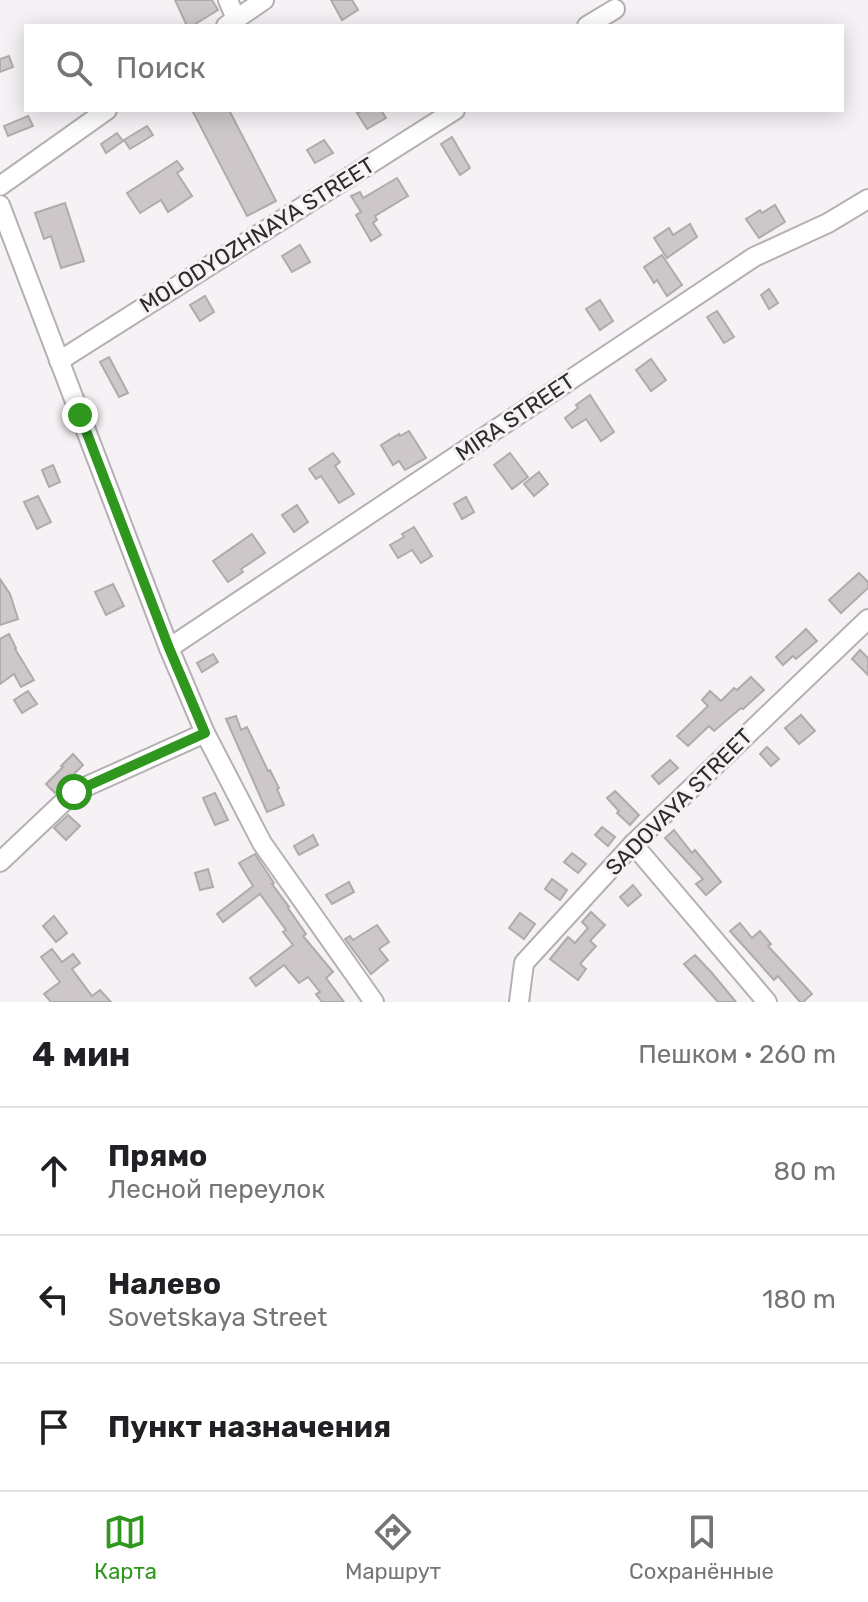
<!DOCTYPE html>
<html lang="ru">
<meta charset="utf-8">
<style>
:root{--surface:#fff;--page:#f6f6f6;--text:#202124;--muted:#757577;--line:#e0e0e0;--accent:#30971e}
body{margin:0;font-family:Rubik,sans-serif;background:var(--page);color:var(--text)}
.stop{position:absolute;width:24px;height:24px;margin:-18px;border:6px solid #30971e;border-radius:50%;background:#fff}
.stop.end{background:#30971e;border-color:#fff;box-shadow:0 2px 8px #0008}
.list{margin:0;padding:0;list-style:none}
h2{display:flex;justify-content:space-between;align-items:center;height:104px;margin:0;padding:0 32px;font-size:34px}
h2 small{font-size:26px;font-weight:400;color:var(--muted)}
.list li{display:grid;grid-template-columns:52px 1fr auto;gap:24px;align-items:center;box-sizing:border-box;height:128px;padding:0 32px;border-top:2px solid var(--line)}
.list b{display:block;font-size:30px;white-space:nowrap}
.list p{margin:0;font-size:26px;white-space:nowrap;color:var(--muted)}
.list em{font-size:26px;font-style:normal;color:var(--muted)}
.icon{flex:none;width:44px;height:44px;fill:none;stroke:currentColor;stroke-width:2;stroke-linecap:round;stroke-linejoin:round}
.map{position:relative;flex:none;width:868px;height:1002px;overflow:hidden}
.search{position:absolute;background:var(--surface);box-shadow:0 4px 20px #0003;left:24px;right:24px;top:24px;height:88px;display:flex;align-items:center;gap:20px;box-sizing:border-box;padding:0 28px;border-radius:0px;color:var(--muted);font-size:30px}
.sheet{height:488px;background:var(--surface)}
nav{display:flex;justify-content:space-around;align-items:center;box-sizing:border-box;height:112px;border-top:2px solid var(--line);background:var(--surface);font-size:22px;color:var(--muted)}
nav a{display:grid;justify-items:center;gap:4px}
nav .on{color:var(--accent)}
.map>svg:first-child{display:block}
</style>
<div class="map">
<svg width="868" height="1002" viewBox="0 0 868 1002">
<rect width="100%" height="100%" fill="#f5f1f5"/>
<g fill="#cdc7c9" stroke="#afaaab" stroke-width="2">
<path d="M175,0H212L218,10L192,26H187Z"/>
<path d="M331,0H352L358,10L342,20Z"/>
<path d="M9,56L13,67L0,72V59Z"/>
<path d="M192,110H229L276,201L247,216Z"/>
<path d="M363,110H381L386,118L367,129L357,113Z"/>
<path d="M28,116L33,126L8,136L4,126Z"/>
<path d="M147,126L153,135L130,149L124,140Z"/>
<path d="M117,133L123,141L106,153L101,144Z"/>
<path d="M452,137L470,168L460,175L441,144Z"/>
<path d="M324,140L333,153L315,163L307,150Z"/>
<path d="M177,161L183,169L177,173L192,196L168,212L161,200L140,213L127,193Z"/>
<path d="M397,178L408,196L375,216L377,220L373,223L381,235L371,241L356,215L361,212L351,196L360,192L363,198Z"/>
<path d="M65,203L84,261L61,268L51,236L44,239L35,213Z"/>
<path d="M775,205L785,222L759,238L746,219L760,210L762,213Z"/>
<path d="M690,224L697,237L667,258L654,238L669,228L673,235Z"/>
<path d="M300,245L310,262L292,272L282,256Z"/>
<path d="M662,255L682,285L667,296L657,280L654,283L644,267Z"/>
<path d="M769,289L778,303L769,309L761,295Z"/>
<path d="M205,296L214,312L200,321L190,305Z"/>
<path d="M600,300L613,321L600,330L586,309Z"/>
<path d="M717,311L734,337L724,343L707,317Z"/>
<path d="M109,357L128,393L119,397L100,362Z"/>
<path d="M651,359L666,380L651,391L636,370Z"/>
<path d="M590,395L614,432L601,441L586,419L572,428L565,418L578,408L576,405Z"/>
<path d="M409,431L426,458L405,470L399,461L393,465L381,445L399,434L400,436Z"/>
<path d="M333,453L340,462L335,466L354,494L339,503L321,476L316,479L309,469Z"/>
<path d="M510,453L528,477L512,489L494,465Z"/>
<path d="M53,465L60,482L49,487L42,470Z"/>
<path d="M539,472L548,484L534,496L524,484Z"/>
<path d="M38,496L51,522L37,529L24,502Z"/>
<path d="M466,497L474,512L462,519L454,504Z"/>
<path d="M297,505L308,522L294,532L282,515Z"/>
<path d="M414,527L432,556L421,563L412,550L398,558L390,545L404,537L402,534Z"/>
<path d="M252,534L265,553L241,569L243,572L228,582L213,561Z"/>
<path d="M859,573L868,582V588L841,613L829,600Z"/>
<path d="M0,579L10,594L18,619L0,625Z"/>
<path d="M113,584L124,606L106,615L95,592Z"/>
<path d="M806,629L817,641L796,659L793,656L783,665L776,657Z"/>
<path d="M9,634L16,648L15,649L34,680L21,687L14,674L0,684V639Z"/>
<path d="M860,650L868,658V675L852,659Z"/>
<path d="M213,654L218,662L202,672L197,663Z"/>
<path d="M751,677L764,690L743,709L741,708L714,731L709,726L688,746L677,736L708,706L702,700L710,691L721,701L734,688L737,690Z"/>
<path d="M28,691L37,704L22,713L14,700Z"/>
<path d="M801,715L815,731L799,744L785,728Z"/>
<path d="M236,716L241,730L247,727L268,771L270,770L279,788L277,789L284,805L267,812L226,719Z"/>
<path d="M767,747L779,759L771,766L760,754Z"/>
<path d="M73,754L83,765L55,793L46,784L63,767L61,766Z"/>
<path d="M670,760L678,768L659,784L652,776Z"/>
<path d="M615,791L639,815L630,825L617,813L619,811L607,798Z"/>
<path d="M215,793L228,820L215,825L203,798Z"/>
<path d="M68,815L80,826L66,840L54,828Z"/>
<path d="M602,827L615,837L608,846L595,835Z"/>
<path d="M674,830L692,853L695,850L721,882L706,895L696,884L703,879L665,838Z"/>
<path d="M313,835L318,845L299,855L294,846Z"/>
<path d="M572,853L586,864L578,873L564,862Z"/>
<path d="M255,854L274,883L272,884L289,907L288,908L306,934L303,936L333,972L326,978L344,1002H322L316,994L320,992L308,977L299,983L284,965L256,986L250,978L293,945L283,932L286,930L260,894L223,922L217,914L253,886L239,863Z"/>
<path d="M208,869L213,887L200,890L195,873Z"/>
<path d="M552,879L567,890L560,900L545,889Z"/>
<path d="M349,882L354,892L332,904L326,895Z"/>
<path d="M633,885L641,895L628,906L620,897Z"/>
<path d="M591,912L605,925L590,941L596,946L580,964L586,969L578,980L550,959L568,937L575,943L588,928L582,922Z"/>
<path d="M520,913L535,924L524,939L509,928Z"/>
<path d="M54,916L67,933L56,942L43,926Z"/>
<path d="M740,923L752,938L760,931L771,944L768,946L812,994L803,1002H800L778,976L774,980L730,931Z"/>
<path d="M377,925L389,942L379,949L388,960L371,974L345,939L350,936L353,940Z"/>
<path d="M52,949L62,962L73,954L80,963L72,969L92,996L100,990L111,1002H51L44,994L60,982L41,957Z"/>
<path d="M695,955L712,973L736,1002H718L684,964Z"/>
</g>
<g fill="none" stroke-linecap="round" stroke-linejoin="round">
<defs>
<g id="minor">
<path d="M228,0L236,19"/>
<path d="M226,26L264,0"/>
<path d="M587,26L615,9"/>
<path d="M0,186L107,110"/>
<path d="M0,205L169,648L205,733L262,843L374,1002"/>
<path d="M59,361L455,110"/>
<path d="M169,648L754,257L828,223L868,199"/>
<path d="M633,844L767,1002"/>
<path d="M0,862L74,792L205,733"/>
<path d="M519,1002L524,963L633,844L868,619"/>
</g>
</defs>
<use href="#minor" stroke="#b4b0b4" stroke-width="22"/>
<use href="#minor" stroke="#fff" stroke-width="18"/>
</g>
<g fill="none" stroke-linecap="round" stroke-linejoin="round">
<path stroke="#30971e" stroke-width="10" d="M74,792L205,733L169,648L80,415"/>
</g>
<g text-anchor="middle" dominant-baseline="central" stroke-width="6" stroke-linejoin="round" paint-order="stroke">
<g font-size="22" fill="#2c2b2c" stroke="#f5f1f5">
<text transform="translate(257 235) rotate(-32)">MOLODYOZHNAYA STREET</text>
<text transform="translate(515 417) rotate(-34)">MIRA STREET</text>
<text transform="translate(679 802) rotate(-45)">SADOVAYA STREET</text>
</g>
</g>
</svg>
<div class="stop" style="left:74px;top:792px"></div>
<div class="stop end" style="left:80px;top:415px"></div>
<div class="search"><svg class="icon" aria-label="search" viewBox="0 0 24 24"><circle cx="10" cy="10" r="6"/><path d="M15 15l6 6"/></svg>Поиск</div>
</div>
<section class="sheet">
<h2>4 мин<small>Пешком · 260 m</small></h2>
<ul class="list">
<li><svg class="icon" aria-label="ahead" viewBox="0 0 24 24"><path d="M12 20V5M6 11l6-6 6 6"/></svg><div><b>Прямо</b><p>Лесной переулок</p></div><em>80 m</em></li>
<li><svg class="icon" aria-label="left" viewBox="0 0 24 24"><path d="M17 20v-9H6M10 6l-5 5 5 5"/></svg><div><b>Налево</b><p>Sovetskaya Street</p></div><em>180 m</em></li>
<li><svg class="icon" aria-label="arrive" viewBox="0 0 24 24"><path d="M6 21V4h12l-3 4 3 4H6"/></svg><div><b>Пункт назначения</b></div></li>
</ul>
</section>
<nav>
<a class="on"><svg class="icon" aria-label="map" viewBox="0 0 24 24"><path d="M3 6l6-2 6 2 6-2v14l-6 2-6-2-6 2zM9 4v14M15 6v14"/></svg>Карта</a>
<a><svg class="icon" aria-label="directions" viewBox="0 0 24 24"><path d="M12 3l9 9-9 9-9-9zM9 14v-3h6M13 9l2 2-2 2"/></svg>Маршрут</a>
<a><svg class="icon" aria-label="saved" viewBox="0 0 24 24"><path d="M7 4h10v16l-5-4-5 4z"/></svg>Сохранённые</a>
</nav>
